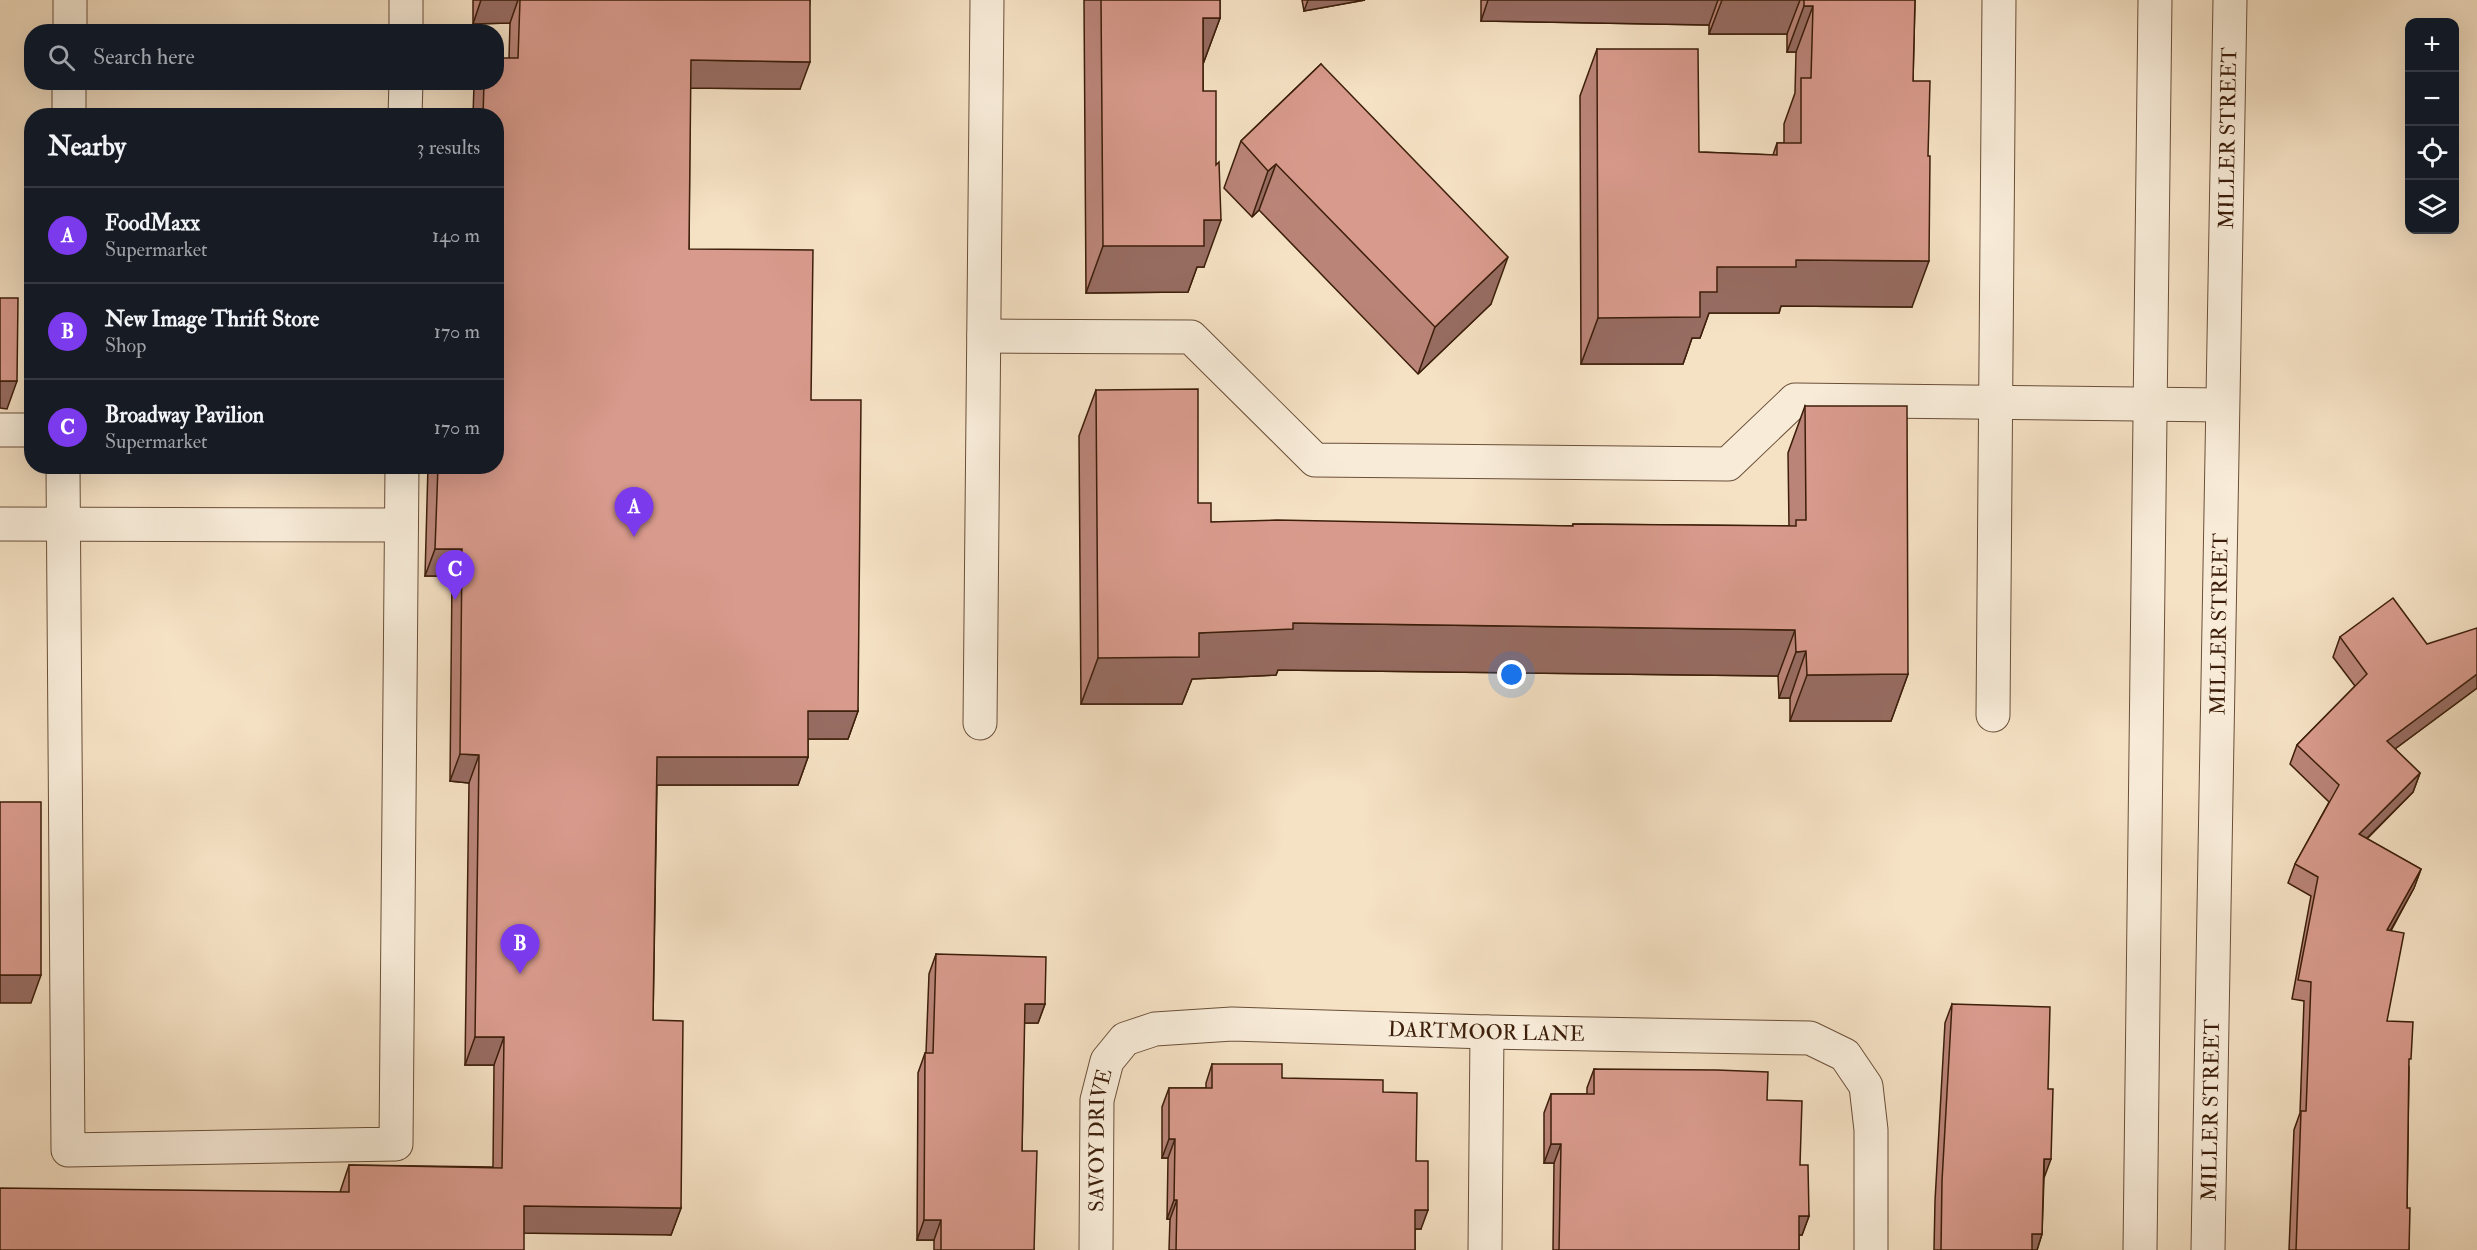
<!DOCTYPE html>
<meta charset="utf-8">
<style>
:root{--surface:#171b24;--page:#242831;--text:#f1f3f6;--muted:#9ea1a6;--line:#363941;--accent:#7c3aed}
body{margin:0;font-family:"IM FELL Double Pica",serif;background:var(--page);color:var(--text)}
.controls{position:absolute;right:18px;top:18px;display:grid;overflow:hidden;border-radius:12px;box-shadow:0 6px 24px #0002}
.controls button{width:54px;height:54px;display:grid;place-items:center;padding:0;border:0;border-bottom:2px solid var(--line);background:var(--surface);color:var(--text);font:30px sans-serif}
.you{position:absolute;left:1512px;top:675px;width:21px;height:21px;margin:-15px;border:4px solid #fff;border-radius:50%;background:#1a73e8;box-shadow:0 0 0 9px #1a73e833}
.badge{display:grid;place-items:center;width:39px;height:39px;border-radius:50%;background:var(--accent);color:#fff;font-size:20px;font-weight:700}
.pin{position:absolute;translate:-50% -50px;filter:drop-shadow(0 2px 3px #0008)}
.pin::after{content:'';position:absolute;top:32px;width:21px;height:18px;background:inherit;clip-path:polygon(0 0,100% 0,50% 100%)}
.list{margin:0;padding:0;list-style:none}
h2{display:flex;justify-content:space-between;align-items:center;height:78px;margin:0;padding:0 24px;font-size:26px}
h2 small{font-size:20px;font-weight:400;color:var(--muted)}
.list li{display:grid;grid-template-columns:39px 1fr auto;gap:18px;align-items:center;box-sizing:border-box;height:96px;padding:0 24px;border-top:2px solid var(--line)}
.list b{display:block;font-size:22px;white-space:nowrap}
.list p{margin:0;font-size:20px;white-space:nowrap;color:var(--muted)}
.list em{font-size:20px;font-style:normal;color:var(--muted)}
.icon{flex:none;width:33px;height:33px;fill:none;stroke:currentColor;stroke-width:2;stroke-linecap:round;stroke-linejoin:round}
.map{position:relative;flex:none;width:2477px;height:1250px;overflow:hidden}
.search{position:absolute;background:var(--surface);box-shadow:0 6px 24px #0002;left:24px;top:24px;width:480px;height:66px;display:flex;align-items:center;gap:15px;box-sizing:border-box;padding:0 21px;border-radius:24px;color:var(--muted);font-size:22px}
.panel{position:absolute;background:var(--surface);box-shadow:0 6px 24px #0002;left:24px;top:108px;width:480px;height:366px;border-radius:24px}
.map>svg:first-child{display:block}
</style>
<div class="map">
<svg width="2477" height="1250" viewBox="0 0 2477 1250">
<rect width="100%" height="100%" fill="#f5e1c4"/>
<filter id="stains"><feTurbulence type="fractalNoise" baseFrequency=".00333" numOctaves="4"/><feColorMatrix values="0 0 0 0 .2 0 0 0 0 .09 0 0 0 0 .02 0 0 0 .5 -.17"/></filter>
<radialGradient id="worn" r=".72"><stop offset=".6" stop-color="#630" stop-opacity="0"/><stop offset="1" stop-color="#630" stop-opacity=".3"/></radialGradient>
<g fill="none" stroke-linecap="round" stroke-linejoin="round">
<defs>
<g id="minor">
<path d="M70,32V0"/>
<path d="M406,32V0"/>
<path d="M69,116V82"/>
<path d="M405,116L406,82"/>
<path d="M984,336L1191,337L1315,460L1728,464L1795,400L2222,405"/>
<path d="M0,430H32"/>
<path d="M63,466L68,1150L396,1144L402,466"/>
<path d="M0,524L401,525"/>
<path d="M1993,715L1999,0"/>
<path d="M980,723L987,0"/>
<path id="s1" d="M1096,1250L1097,1100L1107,1061L1125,1039L1155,1029L1232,1024L1487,1032L1810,1038L1845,1055L1866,1086L1871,1130V1250"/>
<path d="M1485,1250L1487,1032"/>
<path d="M2140,1250L2155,0"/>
<path id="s2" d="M2208,1250L2230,0"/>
</g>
</defs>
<use href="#minor" stroke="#6a4f38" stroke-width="35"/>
<use href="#minor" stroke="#f8ecd9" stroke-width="33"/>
</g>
<g fill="#ba8478" stroke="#3c1e0a" stroke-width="1.5">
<path d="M473,0H810L800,89L690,88L689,249L811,400L858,711L848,739H808V757L798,785H657L653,1020L681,1208L671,1235L340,1192L349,1165L493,1167L494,1065H465L469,783L450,781L452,576H425L428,466H496V116H473L474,85L475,82H496L509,58L510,23L473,24Z"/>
<path d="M1084,0H1220V18L1203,64L1204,267H1197L1188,292L1086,293Z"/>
<path d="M1302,0H1365L1304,11Z"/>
<path d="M1481,0H1915L1913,81L1912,307L1781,306L1779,313H1709L1700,338H1692L1683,364H1581L1580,96L1597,49L1699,152L1773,155L1777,143H1784V124L1795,93L1796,52H1787V34H1709V25L1481,21Z"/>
<path d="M1321,64L1491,304L1418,374L1259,210L1252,217L1224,188L1241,141Z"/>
<path d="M1096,390L1198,503L1211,522L1572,526L1573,524L1789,526L1788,453L1805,406L1908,674L1891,721H1790V698H1779L1778,676L1278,670L1276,675L1192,679L1182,704H1081L1079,436Z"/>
<path d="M2340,637L2427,644L2477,688L2395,749L2420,773L2413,792L2367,839L2421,869L2414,888L2391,931L2387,1021L2409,1067L2407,1208L2409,1250H2289L2294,1130L2300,1113L2304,1001L2292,999L2311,896L2288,883L2295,864L2329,802L2290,764L2297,745L2355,686L2333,657Z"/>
<path d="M936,954L1045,1004L1038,1023H1024L1022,1151L1034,1250H934V1240H917L918,1073L925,1053H926L929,974Z"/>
<path d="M1952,1004L2044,1178L2042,1234L2037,1250H1934L1935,1201L1945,1023Z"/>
<path d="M1212,1064L1282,1078L1383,1092L1416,1161L1421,1229H1415V1250H1169L1170,1219H1167L1168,1158H1162V1107L1169,1088H1206V1083Z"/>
<path d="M1594,1069L1767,1100L1800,1165L1809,1216L1802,1235H1799V1250H1553L1554,1163H1544V1113L1551,1094H1587V1088Z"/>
</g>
<g fill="#976c62" stroke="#3c1e0a" stroke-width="1.5">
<path d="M481,0H518L510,23L473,24Z"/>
<path d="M1308,0H1365L1304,11Z"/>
<path d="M1488,0H1718L1709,25L1481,21Z"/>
<path d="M1722,0H1800L1787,34H1709Z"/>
<path d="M1804,6H1813L1796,52H1787Z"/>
<path d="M1203,18H1220L1203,64Z"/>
<path d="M691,60L810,62L800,89L680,88Z"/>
<path d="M1276,164L1259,210L1252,217L1268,171Z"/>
<path d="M1204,220H1221L1204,267H1197L1188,292L1086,293L1103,246Z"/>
<path d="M1508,257L1491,304L1418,374L1435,327Z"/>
<path d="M1796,260L1929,261L1912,307L1781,306L1779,313H1709L1700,338H1692L1683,364H1581L1598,318L1700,292L1717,267Z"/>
<path d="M0,381H17L7,409L0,408Z"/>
<path d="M435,549H462L452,576H425Z"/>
<path d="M1293,623L1795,630L1778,676L1278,670L1276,675L1192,679L1182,704H1081L1098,658L1199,633Z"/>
<path d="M1806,651L1790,698H1779L1796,652Z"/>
<path d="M1908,674L1891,721H1790L1807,675Z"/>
<path d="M2477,674V688L2380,760L2387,741Z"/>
<path d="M808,711H858L848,739H798Z"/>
<path d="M460,754L479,755L469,783L450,781Z"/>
<path d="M657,757H808L798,785H647Z"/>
<path d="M2420,773L2413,792L2352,853L2359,834Z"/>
<path d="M2421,869L2414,888L2380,949L2387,930Z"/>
<path d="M0,975H41L31,1003H0Z"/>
<path d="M1025,1004H1045L1038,1023H1018Z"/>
<path d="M475,1037H504L494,1065H465Z"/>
<path d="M1169,1139H1175L1168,1158H1162Z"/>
<path d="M1551,1144H1561L1554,1163H1544Z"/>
<path d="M2044,1159H2051L2044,1178Z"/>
<path d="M1174,1200H1177L1170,1219H1167Z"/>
<path d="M524,1206L681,1208L671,1235L514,1233Z"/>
<path d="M1415,1210H1428L1421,1229H1408Z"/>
<path d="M1799,1216H1809L1802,1235H1792Z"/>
<path d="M924,1220H941L934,1240H917Z"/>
<path d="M2032,1234H2042L2037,1250H2026Z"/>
</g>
<g fill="#d89a8c" stroke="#3c1e0a" stroke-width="1.5">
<path d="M520,0H810V62L691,60L689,249L813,250L811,400H861L858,711H808V757H657L653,1020L683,1021L681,1208L524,1206V1250H0V1188L349,1192V1165L502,1168L504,1037H475L479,755L460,754L462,549H435L438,466H496V116H483L484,82H496V58H518Z"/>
<path d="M1101,0H1220V18H1203V91H1216V165L1219,162L1221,220H1204V246H1103Z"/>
<path d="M1804,0H1915L1913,81H1930L1928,156H1930L1929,261L1796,260V267H1717V292H1700V317L1598,318L1597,49H1698L1699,152L1777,155V143H1801V78H1811L1813,6H1804Z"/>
<path d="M1321,64L1508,257L1435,327L1276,164L1268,171L1241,141Z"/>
<path d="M0,298H18L17,381H0Z"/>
<path d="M1198,389V503H1211V522L1277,520L1573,526V524L1796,526V520H1806L1805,406H1907L1908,674L1807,675L1806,651L1796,652L1795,630L1293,623V629L1199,633V657L1098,658L1096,390Z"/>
<path d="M2393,598L2427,644L2477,628V674L2387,741L2420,773L2359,834L2421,869L2387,930L2404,933L2387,1021L2413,1022L2411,1059H2409L2407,1208H2410L2409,1250H2296L2301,1111H2306L2311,982L2298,980L2318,877L2295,864L2339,785L2297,745L2367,674L2340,637Z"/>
<rect x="0" y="802" width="41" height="173"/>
<path d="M936,954L1046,957L1045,1004H1025L1022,1151H1037L1034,1250H941V1220H924L925,1053H933Z"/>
<path d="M1952,1004L2050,1007L2048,1089H2053L2051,1159H2044L2042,1234H2032V1250H1941L1942,1181Z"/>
<path d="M1212,1064H1282V1078L1383,1080V1092L1417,1093L1416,1161H1428V1210H1415V1250H1176L1177,1200H1174L1175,1139H1169V1088H1212Z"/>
<path d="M1594,1069L1717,1070L1768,1072L1767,1100L1802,1101L1800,1165H1808L1809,1216H1799V1250H1559L1561,1144H1551V1094H1594Z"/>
</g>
<g text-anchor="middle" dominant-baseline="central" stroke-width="6" stroke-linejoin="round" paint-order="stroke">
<g font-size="21" fill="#3c1e0a" stroke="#f8ecd9">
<text stroke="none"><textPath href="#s2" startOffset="1112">MILLER STREET</textPath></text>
<text stroke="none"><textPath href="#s2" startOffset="626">MILLER STREET</textPath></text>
<text stroke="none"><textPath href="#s1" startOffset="582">DARTMOOR LANE</textPath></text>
<text stroke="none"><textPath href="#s2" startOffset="140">MILLER STREET</textPath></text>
<text stroke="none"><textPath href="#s1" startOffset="110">SAVOY DRIVE</textPath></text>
</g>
</g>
<rect width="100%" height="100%" filter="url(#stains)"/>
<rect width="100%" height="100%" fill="url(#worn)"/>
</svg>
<div class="controls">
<button>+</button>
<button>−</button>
<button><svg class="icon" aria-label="locate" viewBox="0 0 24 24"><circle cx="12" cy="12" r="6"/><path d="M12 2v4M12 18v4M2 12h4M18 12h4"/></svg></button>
<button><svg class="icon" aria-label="layers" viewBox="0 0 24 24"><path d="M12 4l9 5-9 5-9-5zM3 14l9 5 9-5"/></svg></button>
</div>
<div class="you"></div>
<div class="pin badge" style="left:634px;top:537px">A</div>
<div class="pin badge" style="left:520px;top:974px">B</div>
<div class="pin badge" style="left:455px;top:600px">C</div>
<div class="search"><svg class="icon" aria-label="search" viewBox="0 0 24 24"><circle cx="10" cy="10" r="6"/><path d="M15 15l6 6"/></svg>Search here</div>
<section class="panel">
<h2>Nearby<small>3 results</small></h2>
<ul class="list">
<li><span class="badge">A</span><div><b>FoodMaxx</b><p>Supermarket</p></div><em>140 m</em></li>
<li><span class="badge">B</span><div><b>New Image Thrift Store</b><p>Shop</p></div><em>170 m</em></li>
<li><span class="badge">C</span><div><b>Broadway Pavilion</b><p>Supermarket</p></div><em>170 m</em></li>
</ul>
</section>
</div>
